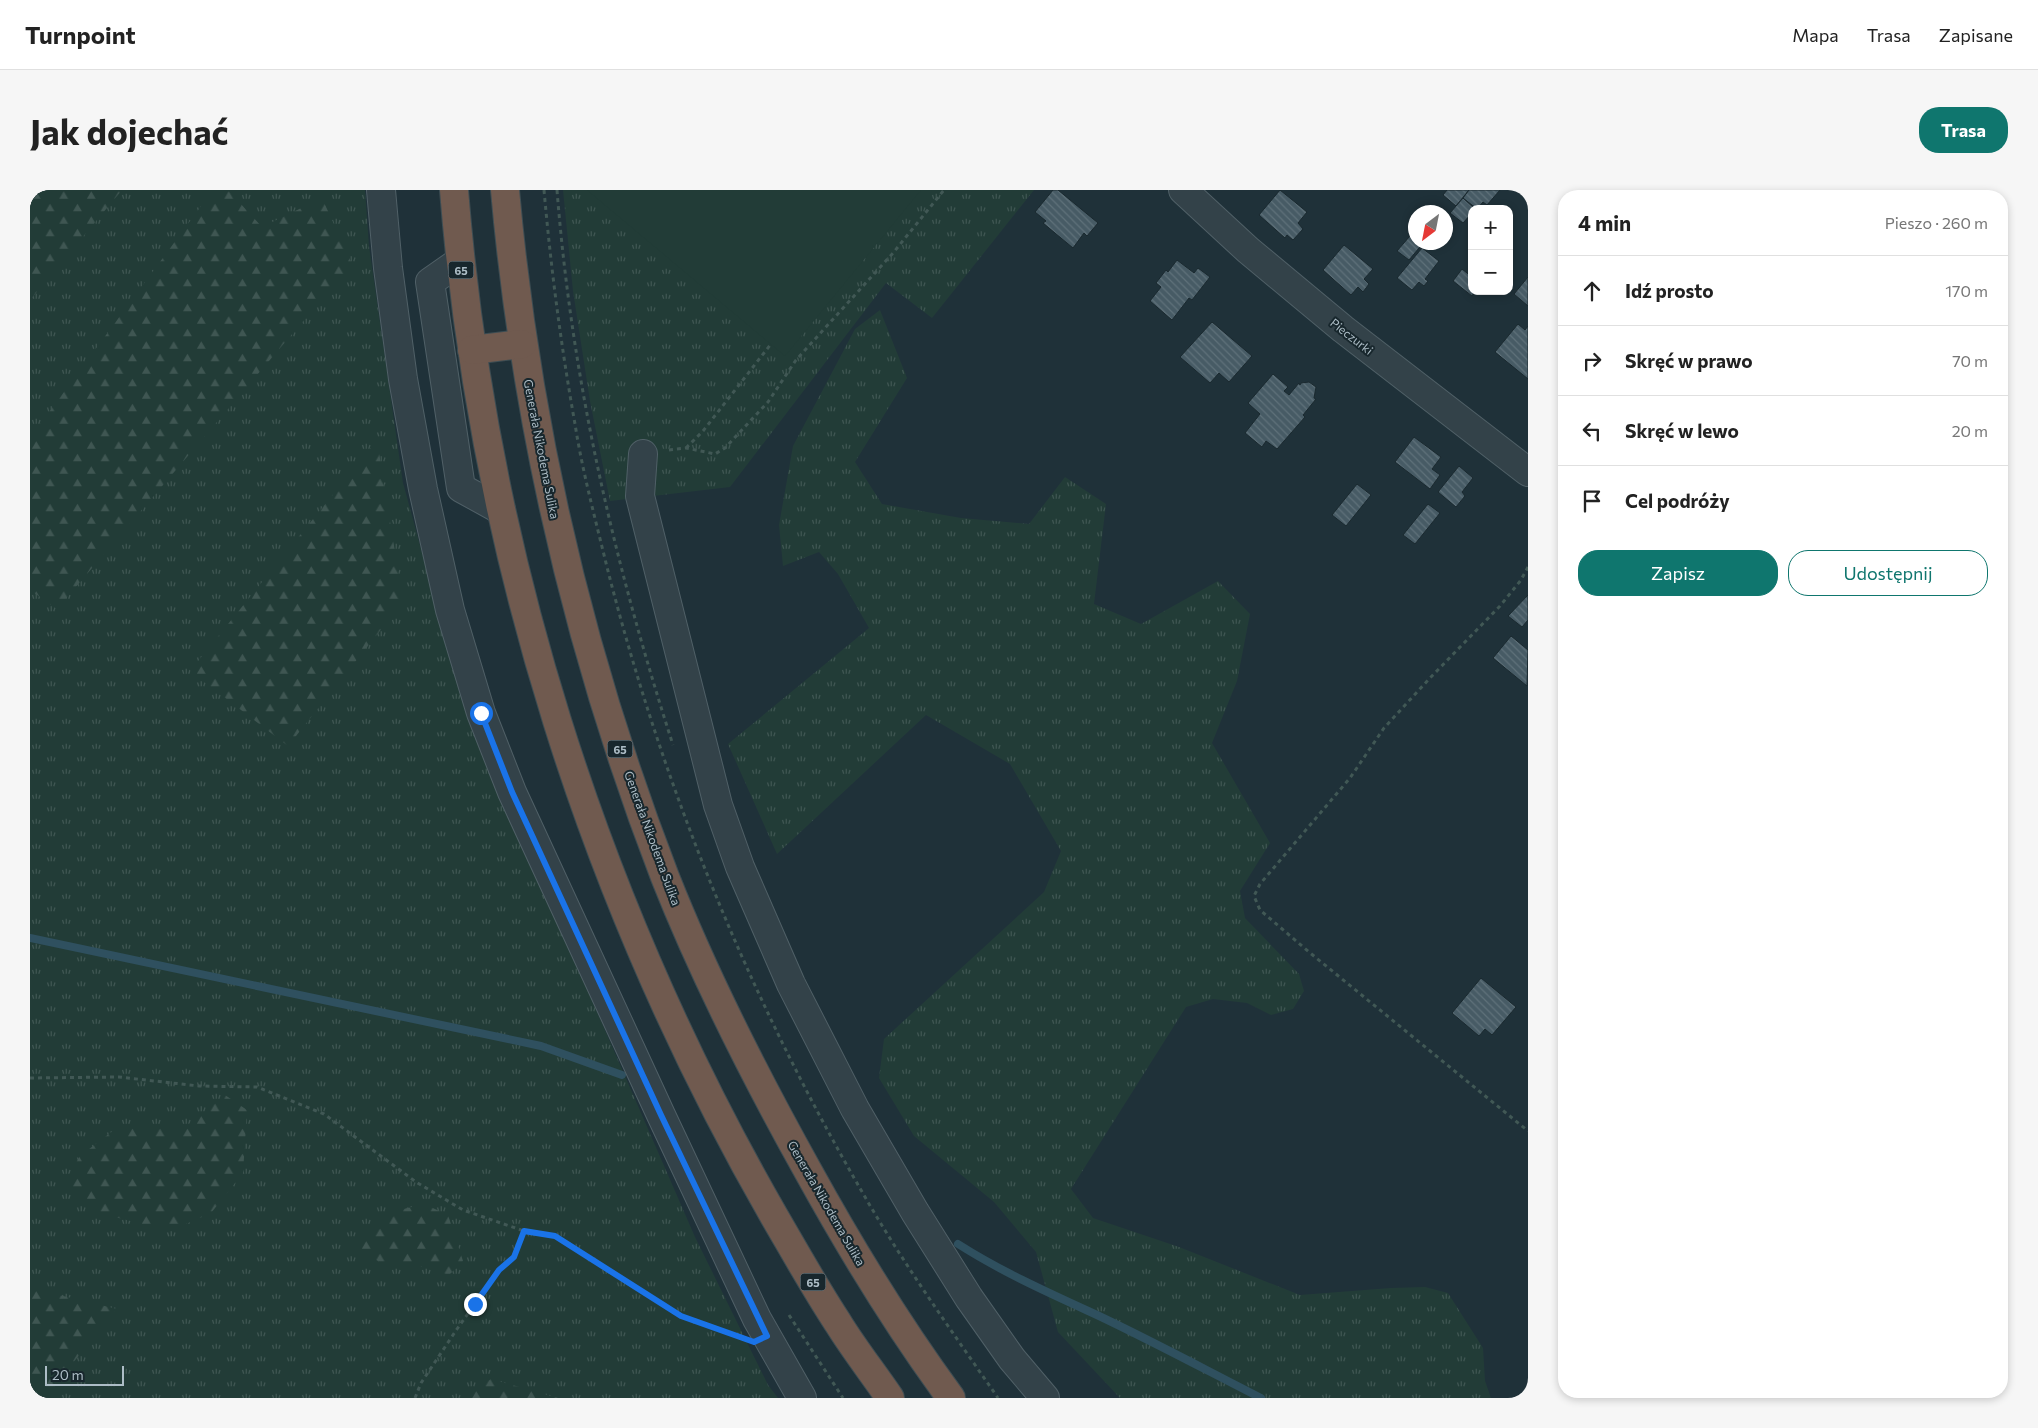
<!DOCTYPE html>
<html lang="pl">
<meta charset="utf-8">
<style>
:root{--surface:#fff;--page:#f6f6f6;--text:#222;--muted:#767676;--line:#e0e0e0;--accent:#0f766e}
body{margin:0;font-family:Commissioner,sans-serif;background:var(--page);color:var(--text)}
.controls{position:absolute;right:15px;top:15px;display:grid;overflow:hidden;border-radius:10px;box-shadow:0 2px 8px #0003}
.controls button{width:45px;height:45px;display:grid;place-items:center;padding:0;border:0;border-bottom:1px solid var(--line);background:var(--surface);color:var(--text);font:25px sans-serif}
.compass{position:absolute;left:1378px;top:15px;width:45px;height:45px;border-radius:50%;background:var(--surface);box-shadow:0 2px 8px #0003;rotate:212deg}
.scale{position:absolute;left:15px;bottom:12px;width:79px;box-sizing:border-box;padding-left:5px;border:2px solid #adbdc6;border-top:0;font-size:14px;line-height:18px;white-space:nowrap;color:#adbdc6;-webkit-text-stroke:4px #18272d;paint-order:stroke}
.stop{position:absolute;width:15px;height:15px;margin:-11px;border:4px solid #1a73e8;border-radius:50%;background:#fff}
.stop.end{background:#1a73e8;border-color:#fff;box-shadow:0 1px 5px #0008}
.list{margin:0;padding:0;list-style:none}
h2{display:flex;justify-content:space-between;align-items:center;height:65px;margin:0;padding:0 20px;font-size:21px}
h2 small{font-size:16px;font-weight:400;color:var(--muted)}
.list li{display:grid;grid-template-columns:32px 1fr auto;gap:15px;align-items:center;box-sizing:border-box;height:70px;padding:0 20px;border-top:1px solid var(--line)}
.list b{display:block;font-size:19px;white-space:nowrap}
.list em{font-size:16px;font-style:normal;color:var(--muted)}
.actions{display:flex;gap:10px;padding:15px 20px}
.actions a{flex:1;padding:11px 0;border:1px solid var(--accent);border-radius:20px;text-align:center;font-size:18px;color:var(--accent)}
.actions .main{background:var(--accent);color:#fff}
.icon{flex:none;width:28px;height:28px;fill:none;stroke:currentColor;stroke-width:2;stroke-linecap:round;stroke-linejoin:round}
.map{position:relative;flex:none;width:1498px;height:1208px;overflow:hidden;border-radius:20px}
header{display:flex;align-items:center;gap:30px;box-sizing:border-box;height:70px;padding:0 25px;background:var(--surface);border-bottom:1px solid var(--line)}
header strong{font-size:24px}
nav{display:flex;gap:28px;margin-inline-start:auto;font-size:18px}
.intro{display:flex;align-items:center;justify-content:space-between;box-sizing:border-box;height:120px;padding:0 30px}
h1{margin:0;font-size:35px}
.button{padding:12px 22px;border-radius:20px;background:var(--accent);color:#fff;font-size:18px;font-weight:700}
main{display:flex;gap:30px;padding:0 30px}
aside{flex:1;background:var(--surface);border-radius:20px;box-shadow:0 2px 8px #0003}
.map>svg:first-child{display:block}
</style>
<header>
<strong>Turnpoint</strong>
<nav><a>Mapa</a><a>Trasa</a><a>Zapisane</a></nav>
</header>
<div class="intro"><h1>Jak dojechać</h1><a class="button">Trasa</a></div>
<main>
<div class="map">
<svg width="1498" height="1208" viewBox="0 0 1498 1208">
<defs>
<pattern id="grass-tufts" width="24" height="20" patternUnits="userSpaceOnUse" patternTransform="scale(1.25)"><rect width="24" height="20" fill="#223c37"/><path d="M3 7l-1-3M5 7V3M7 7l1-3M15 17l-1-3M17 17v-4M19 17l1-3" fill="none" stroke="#3f5652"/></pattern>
<pattern id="forest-firs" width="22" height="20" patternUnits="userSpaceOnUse" patternTransform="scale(1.25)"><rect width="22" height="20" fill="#223c37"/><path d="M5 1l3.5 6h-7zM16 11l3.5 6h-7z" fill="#3f5652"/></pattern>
<pattern id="building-back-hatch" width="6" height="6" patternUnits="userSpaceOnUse" patternTransform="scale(1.25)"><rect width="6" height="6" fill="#475b65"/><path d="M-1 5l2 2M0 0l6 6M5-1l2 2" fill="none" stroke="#5f717a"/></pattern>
</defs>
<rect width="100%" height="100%" fill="#1f3139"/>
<g fill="url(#grass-tufts)">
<path d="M0,0H335L339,56L373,293L429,498L491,647L665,1047L738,1195L748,1208H0Z"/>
<path d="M533,0H1004L902,128L856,93L700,297L580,311L560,211L543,101Z"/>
<path d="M850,120L877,188L825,272L852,314L931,328L999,334L1035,287L1076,314L1064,414L1111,434L1188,391L1220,424L1207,491L1182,553L1240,653L1210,701L1215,728L1269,784L1274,801L1263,819L1241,825L1217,813L1183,809L1156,817L1041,999L1063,1028L1149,1057L1270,1105L1361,1098L1395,1097L1418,1103L1453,1158L1455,1191L1461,1208H1090L1028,1142L1006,1062L964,1012L884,946L849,888L854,849L1014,702L1031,661L980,574L896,525L747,664L698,554L839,438L808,384L789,362L753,376L749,335L763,256L825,139Z"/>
</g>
<g fill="url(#forest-firs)">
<path d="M0,0H92L0,110Z"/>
<path d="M183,0H198L232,37L292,8L322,74L27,419L0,400V248Z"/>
<path d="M347,250L373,412L258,556L160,481Z"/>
<path d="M195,905L217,920L213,983L181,1023L140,1041L65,1022L33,995L50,966L88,937H119L159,934Z"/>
<path d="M394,1014L418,1025L433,1071L419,1085L394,1077L350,1072L322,1057L353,1024Z"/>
<path d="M0,1098L87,1119L14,1208H0Z"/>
<path d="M461,1189L528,1208H441L434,1205Z"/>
</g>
<path fill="#223c37" d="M557,0H891L755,166Z"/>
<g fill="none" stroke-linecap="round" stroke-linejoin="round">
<g stroke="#2f505f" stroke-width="8">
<path d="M0,748L511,856L592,885"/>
<path d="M928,1054C972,1082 1019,1103 1067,1125C1122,1151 1176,1180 1231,1208"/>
</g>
</g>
<g fill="url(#building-back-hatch)" stroke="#1a292f">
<path d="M1023,0H1028L1068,33L1057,46L1054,43L1043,58L1013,33L1016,31L1005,22Z"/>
<path d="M1250,0L1277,22L1268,33L1273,39L1263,50L1257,45L1255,48L1229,25Z"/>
<path d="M1417,0H1439L1426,16L1413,5Z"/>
<path d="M1439,0H1470L1457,15L1453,12L1447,19L1433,8Z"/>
<path d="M1433,8L1445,19H1442V23L1433,33L1420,23Z"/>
<path d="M1386,39V52H1394L1379,70L1367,61Z"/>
<path d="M1314,55L1343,79L1334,89L1339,94L1333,102L1328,97L1321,105L1293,80Z"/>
<path d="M1392,58L1409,71L1395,89L1398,91L1394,96L1389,92L1382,100L1367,88Z"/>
<path d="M1147,70L1164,83L1168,78L1180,87L1162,110L1159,108L1142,130L1120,111L1131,97L1126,93L1136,80L1138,82Z"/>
<path d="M1432,79L1442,87V101H1445L1442,106L1423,91Z"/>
<path d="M1498,87V116L1484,104Z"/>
<path d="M1182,132L1222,166L1199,192L1189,183L1180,193L1150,167Z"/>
<path d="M1488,134L1495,140L1498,136V189L1465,162Z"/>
<path d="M1243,184L1258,197L1254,201L1259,205L1269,193L1270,195L1271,193L1279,192L1286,197L1284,208L1286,209L1273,225L1275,227L1247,259L1236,251L1232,257L1215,243L1230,224L1218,213Z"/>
<path d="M1384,247L1411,267L1402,279L1410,285L1400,299L1365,272Z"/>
<path d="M1429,276L1443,288L1432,302L1435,306L1426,317L1408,302Z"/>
<path d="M1327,294L1341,305L1316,336L1302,325Z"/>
<path d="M1398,314L1410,323L1385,354L1373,345Z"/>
<path d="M1498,405V430L1492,437L1478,426Z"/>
<path d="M1481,446L1498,460L1497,496L1463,468Z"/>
<path d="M1451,788L1486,817L1462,845L1455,839L1449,846L1422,823Z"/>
</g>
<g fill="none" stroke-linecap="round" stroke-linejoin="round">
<defs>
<g id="minor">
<path d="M351,0L358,78L373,189L393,299L420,420L451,523L482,602L631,925L727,1129L772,1208"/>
<path d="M1153,0L1218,60L1313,139L1498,282"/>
<path d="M430,71L400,92L431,298L471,320"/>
<path d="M613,264L610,306L688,615L710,677L761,794L825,919L885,1022L939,1108L982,1169L1015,1208"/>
</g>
<g id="highway">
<path d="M424,0C453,362 563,711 744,1026C765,1062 785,1098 808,1133C824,1159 843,1183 860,1208"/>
<path d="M475,0C496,235 550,467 635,687C675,788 725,886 778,981C821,1059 868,1136 921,1208"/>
<path d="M442,160L492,154"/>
</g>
</defs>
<use href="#minor" stroke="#506067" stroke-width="30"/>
<use href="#highway" stroke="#3d4d53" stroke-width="30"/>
<g stroke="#415855" stroke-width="3" stroke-dasharray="4 4" stroke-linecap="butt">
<path d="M514,0C521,79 531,156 545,234C552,279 564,324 575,369C630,590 717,803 831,1000C872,1072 921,1140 968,1208"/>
<path d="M527,0C542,192 584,372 643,555"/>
<path d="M656,258L673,241L741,154"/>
<path d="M639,260L656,258L685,264L695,258L738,212L766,170L863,63L914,0"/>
<path d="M1498,377L1491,390L1470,416L1400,488L1354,538L1320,588L1230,694L1224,706L1230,720L1279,762L1498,941"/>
<path d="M0,888L89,887L169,896L227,897L294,924L386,992L433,1020L494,1041L525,1046L651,1126L705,1145"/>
<path d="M759,1125L813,1208"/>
<path d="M385,1208L391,1193L427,1139L469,1080L483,1067L494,1041"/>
</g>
<use href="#minor" stroke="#334249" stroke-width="28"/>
<use href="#highway" stroke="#705a4f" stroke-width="28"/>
</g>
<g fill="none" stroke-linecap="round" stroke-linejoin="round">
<path stroke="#1a73e8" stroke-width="6" d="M445,1114L469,1080L484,1067L494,1041L525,1046L651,1126L724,1152L737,1146L631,925L482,602L451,523"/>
</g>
<g text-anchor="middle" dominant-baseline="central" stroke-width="4" stroke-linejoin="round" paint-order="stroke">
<g fill="#18272d" stroke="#809098" stroke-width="1">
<rect x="418.5" y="71.5" width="25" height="17" rx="4"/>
<rect x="577.5" y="550.5" width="25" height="17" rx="4"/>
<rect x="770.5" y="1083.5" width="25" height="17" rx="4"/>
</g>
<g font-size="11" font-weight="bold" fill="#adbdc6">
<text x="431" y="80">65</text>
<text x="590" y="559">65</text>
<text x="783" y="1092">65</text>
</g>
<g font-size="12" fill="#adbdc6" stroke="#18272d">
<text transform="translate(1322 146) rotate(38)">Pieczurki</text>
<text transform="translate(512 259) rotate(79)">Generała Nikodema Sulika</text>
<text transform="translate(623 648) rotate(70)">Generała Nikodema Sulika</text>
<text transform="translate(797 1013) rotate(60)">Generała Nikodema Sulika</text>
</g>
</g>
</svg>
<div class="controls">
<button>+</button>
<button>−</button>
</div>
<svg class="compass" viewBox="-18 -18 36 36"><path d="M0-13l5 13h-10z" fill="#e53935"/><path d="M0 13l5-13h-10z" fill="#767676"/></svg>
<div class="scale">20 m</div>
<div class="stop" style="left:451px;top:523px"></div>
<div class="stop end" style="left:445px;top:1114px"></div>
</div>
<aside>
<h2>4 min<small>Pieszo · 260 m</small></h2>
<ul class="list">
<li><svg class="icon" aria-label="ahead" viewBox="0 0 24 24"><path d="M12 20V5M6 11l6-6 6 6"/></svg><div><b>Idź prosto</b></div><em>170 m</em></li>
<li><svg class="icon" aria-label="right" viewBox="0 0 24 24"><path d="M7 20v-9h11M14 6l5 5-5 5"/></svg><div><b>Skręć w prawo</b></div><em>70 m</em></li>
<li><svg class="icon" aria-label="left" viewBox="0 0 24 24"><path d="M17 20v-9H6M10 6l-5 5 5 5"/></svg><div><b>Skręć w lewo</b></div><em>20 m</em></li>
<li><svg class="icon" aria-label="arrive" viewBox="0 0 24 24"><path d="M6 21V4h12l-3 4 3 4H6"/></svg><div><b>Cel podróży</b></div></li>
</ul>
<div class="actions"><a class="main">Zapisz</a><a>Udostępnij</a></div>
</aside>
</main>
